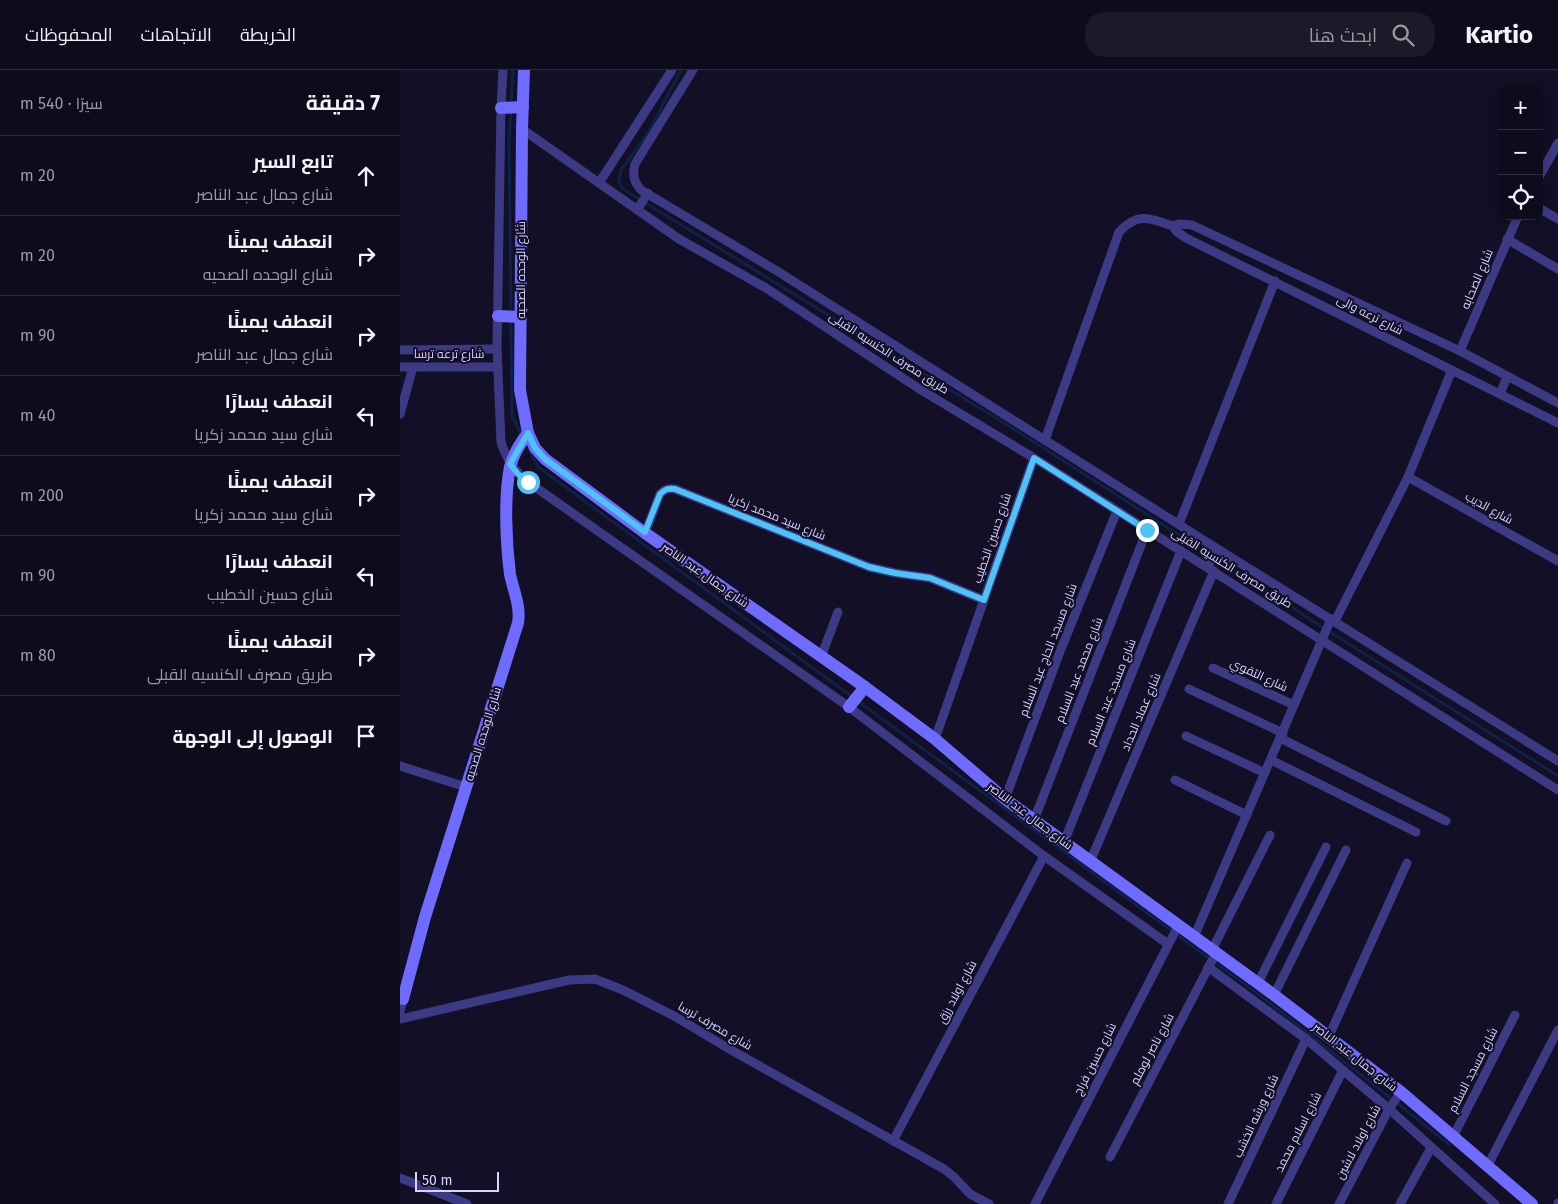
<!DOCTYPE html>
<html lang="ar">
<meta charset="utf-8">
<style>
:root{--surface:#0e0b1c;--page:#1c1929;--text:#f1f3f6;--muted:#9b9ba3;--line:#2e2b3b}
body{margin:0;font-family:"Fira Sans",Cairo,sans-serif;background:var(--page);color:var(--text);direction:rtl}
.controls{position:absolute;right:15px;top:15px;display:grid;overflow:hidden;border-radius:10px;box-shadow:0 2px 12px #0003}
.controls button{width:45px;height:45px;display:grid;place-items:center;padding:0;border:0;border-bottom:1px solid var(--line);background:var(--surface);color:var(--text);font:25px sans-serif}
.scale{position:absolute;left:15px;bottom:12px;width:84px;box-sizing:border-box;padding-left:5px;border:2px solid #d9d4ff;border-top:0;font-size:14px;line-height:18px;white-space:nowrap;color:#d9d4ff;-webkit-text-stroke:4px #130f26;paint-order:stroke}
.stop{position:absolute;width:15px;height:15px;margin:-11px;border:4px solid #4fc3f7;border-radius:50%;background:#fff}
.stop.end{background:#4fc3f7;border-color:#fff;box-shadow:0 1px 5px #0008}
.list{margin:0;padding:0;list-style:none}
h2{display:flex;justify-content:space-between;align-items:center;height:65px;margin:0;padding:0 20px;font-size:21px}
h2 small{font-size:16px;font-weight:400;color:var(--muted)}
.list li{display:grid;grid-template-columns:32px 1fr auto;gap:15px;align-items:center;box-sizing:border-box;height:80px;padding:0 20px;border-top:1px solid var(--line)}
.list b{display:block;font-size:19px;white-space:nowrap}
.list p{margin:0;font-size:16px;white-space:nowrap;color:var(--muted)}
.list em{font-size:16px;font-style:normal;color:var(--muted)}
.icon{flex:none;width:28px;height:28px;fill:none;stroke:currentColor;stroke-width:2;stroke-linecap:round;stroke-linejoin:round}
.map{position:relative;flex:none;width:1158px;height:1134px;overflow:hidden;direction:ltr}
header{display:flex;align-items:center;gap:30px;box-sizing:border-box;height:70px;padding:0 25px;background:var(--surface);border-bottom:1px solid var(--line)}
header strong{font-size:24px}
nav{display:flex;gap:28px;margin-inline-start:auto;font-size:18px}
.search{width:350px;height:45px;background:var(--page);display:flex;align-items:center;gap:12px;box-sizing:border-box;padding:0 18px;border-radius:20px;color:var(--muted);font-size:19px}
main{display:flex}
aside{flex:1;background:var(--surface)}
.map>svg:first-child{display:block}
</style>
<header>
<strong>Kartio</strong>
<div class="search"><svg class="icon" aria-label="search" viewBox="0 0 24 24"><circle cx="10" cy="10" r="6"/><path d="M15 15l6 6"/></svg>ابحث هنا</div>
<nav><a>الخريطة</a><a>الاتجاهات</a><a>المحفوظات</a></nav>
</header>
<main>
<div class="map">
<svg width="1158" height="1134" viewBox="0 0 1158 1134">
<rect width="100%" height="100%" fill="#130f26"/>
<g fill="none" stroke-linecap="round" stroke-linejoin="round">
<g stroke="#0c2248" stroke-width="3">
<path d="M281,0L248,63L221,100L219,112L222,117L226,121L617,361L933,564L1158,706"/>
<path d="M111,34L113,0"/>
<path d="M111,41L109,67L111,244"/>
<path d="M111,250L112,346L121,364"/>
<path d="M129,379L138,397L454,628"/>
<path d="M459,632L866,930L1050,1075"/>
</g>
<g stroke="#3d3a85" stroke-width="9">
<path d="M103,0L101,38L97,279L101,372C106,389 114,401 128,412L449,637L644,786L768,874"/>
<path d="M293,0L235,94C232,105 234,112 241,120L377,201L816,478L1158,691"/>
<path d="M122,59L279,169L366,218L521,320L634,388L1158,720"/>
<path d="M1139,107L1158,73"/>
<path d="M199,113L272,0"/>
<path d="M1139,138L1158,149"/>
<path d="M237,140L248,123"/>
<path d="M773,156L779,154L792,155L1060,281L1158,333"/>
<path d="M1107,169L1158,199"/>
<path d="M0,280L97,279"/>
<path d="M1060,281L1118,146"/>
<path d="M0,297H98"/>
<path d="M1100,324L1107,307"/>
<path d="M0,344L13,297"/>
<path d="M645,370L719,162C738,142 749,148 773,156L776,161L786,168L1158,353"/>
<path d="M1008,407L1158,491"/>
<path d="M779,454L875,211"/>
<path d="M245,463L260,424C265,419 268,418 275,419L469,497L495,503L530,508L584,530"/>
<path d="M808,498L816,478"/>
<path d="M935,551L1008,407L1052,300"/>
<path d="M421,587L438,542"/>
<path d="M813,598L894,635"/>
<path d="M789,619L883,663"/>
<path d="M786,666L865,703"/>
<path d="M880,668L1046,751"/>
<path d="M535,669L634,388"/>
<path d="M871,690L1016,762"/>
<path d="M0,696L66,717"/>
<path d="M775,710L847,745"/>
<path d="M605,729L661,579L717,441"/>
<path d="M634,750L747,460"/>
<path d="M664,772L781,481"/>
<path d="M690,792L814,501"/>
<path d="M794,867L931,549"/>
<path d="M812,880L870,765"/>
<path d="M808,897L906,969L989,1039L1095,1134"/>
<path d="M858,913L926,777"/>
<path d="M874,925L946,780"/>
<path d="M0,929H3L0,942"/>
<path d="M0,949L169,910L195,909L223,920L274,946L331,980L544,1099L554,1107L570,1124L589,1134"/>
<path d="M929,966L1007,793"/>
<path d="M1053,1067L1115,945"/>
<path d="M493,1071L644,786"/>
<path d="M710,1087L816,883"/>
<path d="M1088,1095L1158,960"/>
<path d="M0,1108L67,1134"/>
<path d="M635,1134L778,856"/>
<path d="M828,1134L906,969"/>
<path d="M876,1134L943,1000"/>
<path d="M939,1134L989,1039L1001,1022"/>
<path d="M1000,1134L1031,1078"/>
<path d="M1158,1134V1133"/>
</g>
<g stroke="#6f6bff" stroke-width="12">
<path d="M124,0L122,59L120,320L128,363L135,378L145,389L245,463L465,617L535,669L605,729L874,925L1001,1022L1132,1134"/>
<path d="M101,38L123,37"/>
<path d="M98,246L121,247"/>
<path d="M449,637L465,617"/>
<path d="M3,929L25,847L118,553C121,536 113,520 110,504C106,473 104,427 110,397C113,385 121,372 128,363"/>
</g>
</g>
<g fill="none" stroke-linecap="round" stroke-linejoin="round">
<path stroke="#4fc3f7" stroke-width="6" d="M128,412L118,404L110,394L128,363L135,378L145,389L245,462L260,424C265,419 268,418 275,419L469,497L495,503L530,508L584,530L634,388L747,460"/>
</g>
<g text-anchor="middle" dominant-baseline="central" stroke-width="4" stroke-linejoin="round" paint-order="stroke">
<g font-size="12" fill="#d9d4ff" stroke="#130f26">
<text transform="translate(121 200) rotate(-90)">شارع الوحده الصحيه</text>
<text transform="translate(1077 209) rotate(-67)">شارع الصحابه</text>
<text transform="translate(970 245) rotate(27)">شارع ترعه والى</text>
<text transform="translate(489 283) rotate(33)">طريق مصرف الكنسيه القبلى</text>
<text x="49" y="284">شارع ترعه ترسا</text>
<text transform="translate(1089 438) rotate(29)">شارع الديب</text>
<text transform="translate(377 447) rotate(22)">شارع سيد محمد زكريا</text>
<text transform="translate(592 468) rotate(-71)">شارع حسين الخطيب</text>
<text transform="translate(832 498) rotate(32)">طريق مصرف الكنسيه القبلى</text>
<text transform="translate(305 505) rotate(35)">شارع جمال عبد الناصر</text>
<text transform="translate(648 580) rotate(-69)">شارع مسجد الحاج عبد السلام</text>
<text transform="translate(679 600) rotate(-69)">شارع محمد عبد السلام</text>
<text transform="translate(859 605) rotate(25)">شارع التقوي</text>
<text transform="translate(711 622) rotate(-68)">شارع مسجد عبد السلام</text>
<text transform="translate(741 642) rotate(-67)">شارع عماد الحداد</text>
<text transform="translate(83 664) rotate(-73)">شارع الوحده الصحيه</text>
<text transform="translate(630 746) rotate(37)">شارع جمال عبد الناصر</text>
<text transform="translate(557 922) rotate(-62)">شارع اولاد رزق</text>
<text transform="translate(315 956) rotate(30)">شارع مصرف ترسا</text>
<text transform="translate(752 979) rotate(-62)">شارع ناصر لوملم</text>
<text transform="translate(955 987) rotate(38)">شارع جمال عبد الناصر</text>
<text transform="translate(695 989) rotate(-63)">شارع حسين فراج</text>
<text transform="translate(1073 1000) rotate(-63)">شارع مسجد السلام</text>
<text transform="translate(856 1046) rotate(-65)">شارع ورشه الخشب</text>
<text transform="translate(898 1062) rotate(-63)">شارع اسلام محمد</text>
<text transform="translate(958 1072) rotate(-62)">شارع اولاد لاشين</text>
</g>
</g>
</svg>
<div class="controls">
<button>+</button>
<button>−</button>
<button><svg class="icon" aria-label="locate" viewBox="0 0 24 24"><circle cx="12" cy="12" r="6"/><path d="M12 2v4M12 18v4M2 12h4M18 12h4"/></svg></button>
</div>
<div class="scale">50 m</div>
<div class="stop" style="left:128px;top:412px"></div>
<div class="stop end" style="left:747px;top:460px"></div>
</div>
<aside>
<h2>7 دقيقة<small>سيرًا · 540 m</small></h2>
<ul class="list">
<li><svg class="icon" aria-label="ahead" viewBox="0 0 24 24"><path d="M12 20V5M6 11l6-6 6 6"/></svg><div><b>تابع السير</b><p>شارع جمال عبد الناصر</p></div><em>20 m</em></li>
<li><svg class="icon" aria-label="right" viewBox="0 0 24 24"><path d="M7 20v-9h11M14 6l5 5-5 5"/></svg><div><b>انعطف يمينًا</b><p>شارع الوحده الصحيه</p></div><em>20 m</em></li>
<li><svg class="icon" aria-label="right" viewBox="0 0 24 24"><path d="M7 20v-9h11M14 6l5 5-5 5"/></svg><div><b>انعطف يمينًا</b><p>شارع جمال عبد الناصر</p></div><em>90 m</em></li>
<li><svg class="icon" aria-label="left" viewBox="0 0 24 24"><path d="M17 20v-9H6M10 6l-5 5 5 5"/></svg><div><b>انعطف يسارًا</b><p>شارع سيد محمد زكريا</p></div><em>40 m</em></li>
<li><svg class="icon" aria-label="right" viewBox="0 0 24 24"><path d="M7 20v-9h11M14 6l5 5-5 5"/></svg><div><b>انعطف يمينًا</b><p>شارع سيد محمد زكريا</p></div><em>200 m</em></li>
<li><svg class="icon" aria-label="left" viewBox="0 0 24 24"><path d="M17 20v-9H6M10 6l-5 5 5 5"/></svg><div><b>انعطف يسارًا</b><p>شارع حسين الخطيب</p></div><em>90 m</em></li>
<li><svg class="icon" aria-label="right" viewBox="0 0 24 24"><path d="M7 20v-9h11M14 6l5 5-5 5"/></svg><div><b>انعطف يمينًا</b><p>طريق مصرف الكنسيه القبلى</p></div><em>80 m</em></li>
<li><svg class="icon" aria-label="arrive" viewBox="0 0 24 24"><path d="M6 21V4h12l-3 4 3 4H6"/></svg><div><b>الوصول إلى الوجهة</b></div></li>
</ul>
</aside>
</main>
